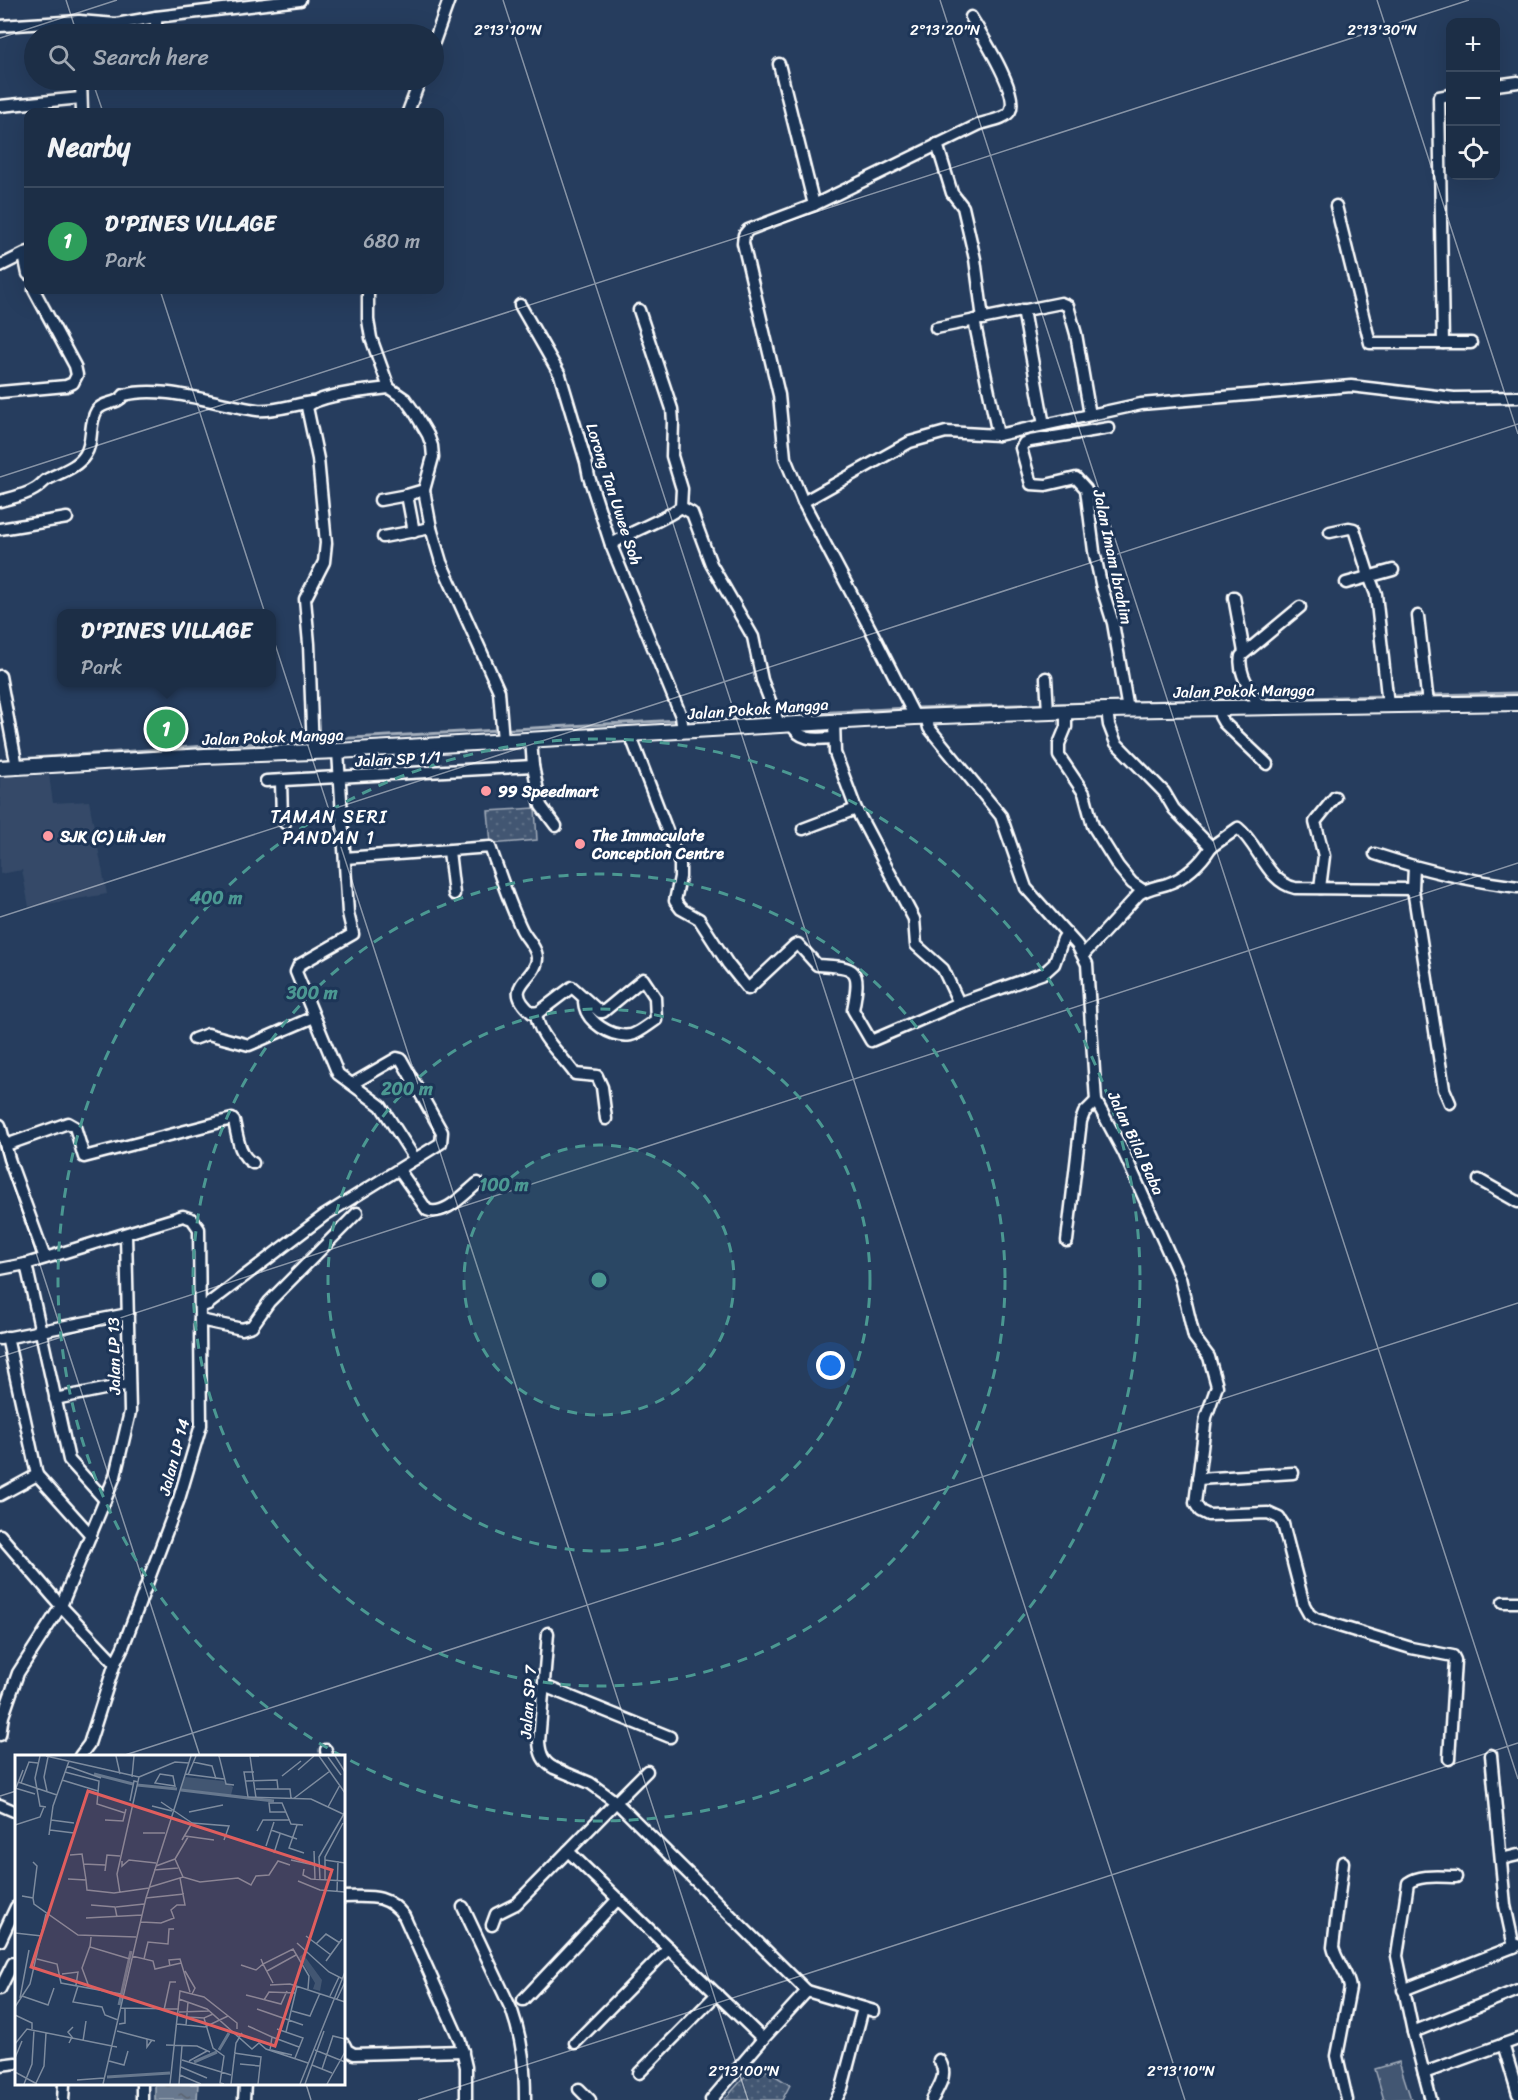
<!DOCTYPE html>
<meta charset="utf-8">
<style>
:root{--surface:#1c2e46;--page:#25364d;--text:#f1f3f6;--muted:#a0a8b3;--line:#3a4a5f;--accent:#ea580c}
body{margin:0;font-family:Sriracha,sans-serif;background:var(--page);color:var(--text)}
.controls{position:absolute;right:18px;top:18px;display:grid;overflow:hidden;border-radius:12px;box-shadow:0 6px 24px #0002}
.controls button{width:54px;height:54px;display:grid;place-items:center;padding:0;border:0;border-bottom:2px solid var(--line);background:var(--surface);color:var(--text);font:30px sans-serif}
.you{position:absolute;left:831px;top:1366px;width:21px;height:21px;margin:-15px;border:4px solid #fff;border-radius:50%;background:#1a73e8;box-shadow:0 0 0 9px #1a73e833}
.badge{display:grid;place-items:center;width:39px;height:39px;border-radius:50%;background:var(--accent);color:#fff;font-size:20px;font-weight:700}
.pin{position:absolute;translate:-50% -50%;border:3px solid #fff;box-shadow:0 2px 6px #0006}
.popup{position:absolute;left:57px;top:609px;width:219px;height:78px;box-sizing:border-box;display:grid;place-content:center;border-radius:12px;background:var(--surface);filter:drop-shadow(0 2px 4px #0005);font-size:20px;white-space:nowrap;color:var(--muted)}
.popup b{font-size:22px;color:var(--text)}
.popup::after{content:'';position:absolute;left:50%;top:100%;margin-left:-12px;border:12px solid transparent;border-top-color:var(--surface)}
.list{margin:0;padding:0;list-style:none}
h2{display:flex;justify-content:space-between;align-items:center;height:78px;margin:0;padding:0 24px;font-size:26px}
h2 small{font-size:20px;font-weight:400;color:var(--muted)}
.list li{display:grid;grid-template-columns:39px 1fr auto;gap:18px;align-items:center;box-sizing:border-box;height:108px;padding:0 24px;border-top:2px solid var(--line)}
.list b{display:block;font-size:22px;white-space:nowrap}
.list p{margin:0;font-size:20px;white-space:nowrap;color:var(--muted)}
.list em{font-size:20px;font-style:normal;color:var(--muted)}
.icon{flex:none;width:33px;height:33px;fill:none;stroke:currentColor;stroke-width:2;stroke-linecap:round;stroke-linejoin:round}
.map{position:relative;flex:none;width:1518px;height:2100px;overflow:hidden}
.search{position:absolute;background:var(--surface);box-shadow:0 6px 24px #0002;left:24px;top:24px;width:420px;height:66px;display:flex;align-items:center;gap:15px;box-sizing:border-box;padding:0 21px;border-radius:33px;color:var(--muted);font-size:22px}
.panel{position:absolute;background:var(--surface);box-shadow:0 6px 24px #0002;left:24px;top:108px;width:420px;height:186px;border-radius:12px}
.map>svg:first-child{display:block}
</style>
<div class="map">
<svg width="1518" height="2100" viewBox="0 0 1518 2100">
<defs>
<pattern id="park-dots" width="8" height="8" patternUnits="userSpaceOnUse" patternTransform="scale(1.5)"><rect width="8" height="8" fill="#425672"/><path d="M2 2h.1M6 6h.1" fill="none" stroke="#5e6f87" stroke-width="1.8" stroke-linecap="round"/></pattern>
<pattern id="water-ripples" width="26" height="14" patternUnits="userSpaceOnUse" patternTransform="scale(1.5)"><rect width="26" height="14" fill="#67788e"/><path d="M2 4q2-2 4 0t4 0M15 11q2-2 4 0t4 0" fill="none" stroke="#5a626d"/></pattern>
</defs>
<rect width="100%" height="100%" fill="#263d5e"/>
<filter id="ink" filterUnits="userSpaceOnUse"><feTurbulence type="fractalNoise" baseFrequency=".0167" numOctaves="2"/><feDisplacementMap in="SourceGraphic" scale="12" xChannelSelector="R" yChannelSelector="G"/><feConvolveMatrix kernelMatrix="1 2 1 2 8 2 1 2 1" color-interpolation-filters="sRGB"/></filter>
<g filter="url(#ink)">
<path fill="#344a68" d="M49,775L53,803L89,801L107,894L29,907L22,870L0,874V777Z"/>
<g fill="url(#park-dots)" stroke="#a0aab8" stroke-width="1.5">
<path d="M535,808L537,840L491,844L488,811Z"/>
<path d="M756,2064L790,2085L782,2100H724Z"/>
</g>
<path fill="#425672" stroke="#a0aab8" stroke-width="1.5" d="M1399,2062L1411,2099L1384,2100L1375,2069Z"/>
<path fill="url(#water-ripples)" stroke="#a4aebb" stroke-width="1.5" d="M155,2084H198L197,2100H155Z"/>
<g fill="none" stroke-linecap="round" stroke-linejoin="round">
<g stroke="#a4aebb" stroke-width="3">
<path d="M1430,695L1518,693"/>
<path d="M1391,696L1423,695"/>
<path d="M1259,699L1384,696"/>
<path d="M1130,702L1252,699"/>
<path d="M914,708L1123,702"/>
<path d="M779,715L907,708"/>
<path d="M18,759L206,746L773,715"/>
<path d="M0,760L12,759"/>
</g>
<defs>
<g id="minor">
<path d="M156,17V34"/>
<path d="M79,21V34"/>
<path d="M0,26L79,21L116,24L156,17L300,0"/>
<path d="M434,42L449,0"/>
<path d="M779,64L814,205L748,230L744,235L743,243L779,395L785,458L803,502L874,636L915,717"/>
<path d="M81,80L82,112"/>
<path d="M1496,85L1518,82"/>
<path d="M0,106L81,98"/>
<path d="M408,112L420,80"/>
<path d="M937,144L952,193L963,207L975,259L983,319"/>
<path d="M814,205L980,124C988,121 1006,119 1010,111C1020,94 981,34 971,17"/>
<path d="M1336,206L1370,343H1471"/>
<path d="M24,255L28,274"/>
<path d="M0,266L28,252"/>
<path d="M368,290V320L371,338L389,388L405,399L415,413L428,435L432,446L433,457L424,490L431,528L441,562L499,691L503,741"/>
<path d="M520,305L560,375L586,462L589,477L611,545L681,716L683,731"/>
<path d="M1023,310L1044,425"/>
<path d="M974,320L998,435"/>
<path d="M936,328L1061,303L1068,306L1076,334L1090,415"/>
<path d="M1443,343L1439,97L1450,95"/>
<path d="M0,392L66,386L73,383L77,375L75,366L34,290"/>
<path d="M1109,428L1030,441L1024,443L1021,448L1031,484L1046,485L1076,478L1086,489L1094,551L1102,588L1113,623L1128,710"/>
<path d="M380,500L407,495"/>
<path d="M0,501C11,498 26,495 35,489C39,487 42,483 46,480C58,473 77,468 85,455C94,442 88,424 97,410C104,401 117,405 124,395C163,384 217,405 257,410C272,412 296,404 312,402"/>
<path d="M803,502L910,442L946,432L998,435L1141,404L1351,386L1454,398L1518,397"/>
<path d="M681,507L692,513L711,564L753,637L762,680L779,724"/>
<path d="M0,529L67,518"/>
<path d="M414,532L407,495L424,490"/>
<path d="M1330,532L1349,528L1354,529L1369,576L1376,594L1388,705"/>
<path d="M383,537L431,528"/>
<path d="M611,545C633,529 660,523 681,507L682,489L672,456L673,422L672,409L639,310"/>
<path d="M1346,583L1393,570"/>
<path d="M1234,597L1244,652"/>
<path d="M1418,616L1428,704"/>
<path d="M0,676L17,767"/>
<path d="M1046,678L1048,712"/>
<path d="M1260,708C1253,692 1237,674 1241,656L1300,607"/>
<path d="M1220,709V716L1224,723L1267,764"/>
<path d="M1066,712V727L1059,744V756L1084,793L1093,826L1118,866L1132,883L1144,891"/>
<path d="M926,716L929,728L1001,816L1026,888L1077,945L1087,964L1096,1101L1124,1153L1180,1278L1194,1337L1209,1357L1217,1386L1206,1417L1195,1503L1200,1511L1208,1515L1268,1513L1279,1518L1283,1524L1304,1605L1309,1614L1316,1619L1411,1648L1453,1656L1455,1660L1449,1759"/>
<path d="M834,721L835,753L856,809L914,919L916,945L943,969L959,1003"/>
<path d="M792,724C799,742 817,739 834,738"/>
<path d="M630,734L680,864V877L675,901L681,909L699,919L728,964L748,989L795,945L798,944L817,965C858,967 861,968 853,1010L871,1041L959,1003L1044,973L1054,964L1063,939L1067,933"/>
<path d="M531,739L533,766L541,806L556,826"/>
<path d="M338,751L348,913L353,934L299,965L296,972L338,1074L381,1106L415,1159"/>
<path d="M313,752L309,644L305,599L324,562L326,543L318,459L307,407C319,394 371,390 389,388"/>
<path d="M266,781L533,766"/>
<path d="M281,781L282,819L285,823"/>
<path d="M803,829L856,809"/>
<path d="M1211,847L1238,828C1259,845 1267,882 1295,888L1413,889"/>
<path d="M449,851L454,894"/>
<path d="M1375,854C1422,870 1469,881 1518,887"/>
<path d="M345,858L490,847C500,874 509,903 522,930C526,938 537,948 537,958C538,979 499,985 532,1013L539,1012L572,987L600,1012H603L643,979L655,997L656,1020C648,1025 639,1033 631,1035C612,1038 585,1022 584,1002L586,1000"/>
<path d="M1414,867L1413,889L1444,1089L1450,1103"/>
<path d="M1320,888L1324,856L1315,822L1335,797"/>
<path d="M1084,954L1139,894C1147,888 1157,887 1167,884C1185,878 1201,863 1211,847L1174,809L1164,792L1116,743L1109,725L1107,710"/>
<path d="M536,1013C538,1037 562,1055 575,1074L597,1076L602,1087L606,1119"/>
<path d="M194,1039L208,1034L249,1045L314,1017"/>
<path d="M0,1125L9,1159L45,1258"/>
<path d="M6,1145L68,1123L75,1127L84,1157L232,1119L234,1121C237,1134 239,1157 253,1163"/>
<path d="M399,1170L427,1210C445,1217 465,1193 478,1183"/>
<path d="M1479,1180L1518,1202"/>
<path d="M1067,1241L1081,1121L1084,1113L1096,1101"/>
<path d="M26,1264L69,1460L105,1500"/>
<path d="M0,1269L26,1264L183,1216L192,1219L199,1229L201,1425L179,1499L123,1647L115,1663L89,1744L80,1756"/>
<path d="M200,1307L208,1304L325,1215L441,1143L442,1132L401,1059L397,1058L352,1084"/>
<path d="M200,1320L242,1329L252,1326L269,1302L357,1213"/>
<path d="M7,1337L37,1475L91,1535"/>
<path d="M0,1339L128,1314"/>
<path d="M55,1399L129,1384"/>
<path d="M1198,1479L1293,1473"/>
<path d="M0,1495L37,1475"/>
<path d="M0,1535L61,1606L115,1663"/>
<path d="M1503,1602H1518"/>
<path d="M548,1633L539,1742C540,1754 543,1762 554,1768L590,1783L616,1802L647,1771"/>
<path d="M544,1686L670,1737"/>
<path d="M0,1735L3,1716L18,1673L61,1606L115,1476L130,1412L126,1234"/>
<path d="M326,1750L327,1756"/>
<path d="M1491,1755L1505,1905L1514,1947"/>
<path d="M0,1805L16,1812"/>
<path d="M568,1851L763,2039"/>
<path d="M1501,1859L1518,1855"/>
<path d="M1343,1862L1333,1947C1336,1962 1348,1972 1350,1988L1337,2056L1347,2100"/>
<path d="M344,1897C369,1897 387,1893 404,1916L460,2041L466,2067V2100"/>
<path d="M463,1907L512,2011C523,2043 525,2067 525,2100"/>
<path d="M492,1925L496,1914L516,1904L616,1802L807,1991L763,2039L711,2100"/>
<path d="M0,1941L16,1907"/>
<path d="M0,1989L13,1963"/>
<path d="M1403,1990L1518,1945"/>
<path d="M807,1991L874,2011"/>
<path d="M523,2000L618,1899"/>
<path d="M1413,2032L1518,1990"/>
<path d="M575,2043L669,1948"/>
<path d="M344,2044L347,2050L354,2054L463,2051"/>
<path d="M1503,2044L1518,2094"/>
<path d="M0,2065L16,2063"/>
<path d="M639,2073L717,1994"/>
<path d="M1424,2073L1518,2039"/>
<path d="M579,2089L590,2100"/>
<path d="M63,2100L64,2084"/>
<path d="M142,2100V2084"/>
<path d="M244,2100L245,2084"/>
<path d="M836,2100L842,2088L863,2008"/>
<path d="M932,2100C939,2086 949,2074 939,2060"/>
<path d="M1431,2100L1413,2032L1397,1956L1408,1883C1420,1874 1441,1877 1456,1877"/>
</g>
<path id="major" d="M0,768L205,756L338,751L915,717L1107,710L1518,703"/>
</defs>
<use href="#minor" stroke="#fff" stroke-width="15"/>
<use href="#major" stroke="#fff" stroke-width="18"/>
<use href="#minor" stroke="#1d3557" stroke-width="10"/>
<use href="#major" stroke="#1d3557" stroke-width="14"/>
</g>
</g>
<path fill="none" stroke="#fff" stroke-width="1.5" stroke-opacity="0.45" d="M66,0L77,34M503,0L1185,2100M940,0L1518,1779M1377,0L1518,434M0,38L117,0M92,80L103,112M160,290L748,2100M0,477L1469,0M0,917L1518,424M0,1142L200,1756M0,1357L1518,863M122,1756L1518,1303M0,1796L16,1791M306,2084L311,2100M418,2100L1518,1743"/>
<circle cx="599" cy="1280" r="135" fill="#4b9892" fill-opacity=".12"/>
<g fill="none" stroke="#4b9892" stroke-width="3" stroke-dasharray="10 8">
<circle cx="599" cy="1280" r="135"/>
<circle cx="599" cy="1280" r="271"/>
<circle cx="599" cy="1280" r="406"/>
<circle cx="599" cy="1280" r="541"/>
</g>
<g fill="#ff9aa2" stroke="#1d3557" stroke-width="2">
<circle cx="486" cy="791" r="6"/>
<circle cx="48" cy="836" r="6"/>
<circle cx="580" cy="844" r="6"/>
</g>
<g text-anchor="middle" dominant-baseline="central" stroke-width="6" stroke-linejoin="round" paint-order="stroke">
<g font-size="16" fill="#fff" stroke="#1d3557">
<text transform="translate(614 494) rotate(72)">Lorong Tan Uwee Soh</text>
<text transform="translate(1113 557) rotate(78)">Jalan Imam Ibrahim</text>
<text transform="translate(1244 691) rotate(-1)">Jalan Pokok Mangga</text>
<text transform="translate(758 709) rotate(-4)">Jalan Pokok Mangga</text>
<text transform="translate(273 737) rotate(-2)">Jalan Pokok Mangga</text>
<text transform="translate(398 759) rotate(-3)">Jalan SP 1/1</text>
<text transform="translate(1136 1143) rotate(65)">Jalan Bilal Baba</text>
<text transform="translate(114 1356) rotate(-91)">Jalan LP 13</text>
<text transform="translate(174 1457) rotate(-75)">Jalan LP 14</text>
<text transform="translate(528 1702) rotate(-86)">Jalan SP 7</text>
</g>
<g font-size="16" font-weight="bold" fill="#fff" stroke="#1d3557" text-anchor="start">
<text x="498" y="791">99 Speedmart</text>
<text x="592" y="835">The Immaculate<tspan x="592" dy="18">Conception Centre</tspan></text>
<text x="60" y="836">SJK (C) Lih Jen</text>
</g>
<g font-size="18" letter-spacing="1.5" fill="#fff" stroke="#1d3557">
<text x="329" y="817">TAMAN SERI<tspan x="329" dy="21">PANDAN 1</tspan></text>
</g>
</g>
<g transform="translate(15 1755)">
<rect width="330" height="330" fill="#263d5e"/>
<path d="M170,22L208,26L218,32L216,40L165,34Z" fill="#425672"/>
<path d="M288,199L307,225L305,236L298,234L300,228L284,202Z" fill="#425672"/>
<path fill="none" stroke="#67788e" stroke-width="3" d="M79,19L118,29M122,30L162,34M166,35L259,46M104,250L116,196M204,295L214,278M179,307L202,297M92,322L155,318"/>
<path fill="none" stroke="#7d8b9e" stroke-width="1.5" d="M25,1L20,23L25,51L31,52M31,1L124,22M101,1L105,19M203,1H244M204,1L211,29L219,30M235,1L241,43M304,1L330,38M320,1L330,17M313,2L326,20M178,7L197,11L201,24M52,11L86,23M283,15L299,1M50,17L84,26L82,49L110,58M239,17H229L233,42L296,44L328,59M145,19L158,21L160,31L140,28ZM170,19L209,24M173,20L181,1M267,21L286,6M117,22L119,1M124,22L160,7L174,8M47,25L83,36M230,26L262,25L263,34M3,27L42,40M6,28L14,7L23,8M0,33L20,39M1,33L8,15M241,34H275L276,43M32,36L29,22L33,2M278,44L315,16M115,46L119,26L123,27M146,47L177,68M137,51L157,56M313,52L325,30M174,57L208,50M271,57H255L254,48H267L276,69L288,70M36,65L59,68M90,65L108,66L111,54M177,68L214,71L209,85M0,70L25,62L29,52M282,70L274,93L289,98M35,75L59,78M256,75L282,84M242,76L248,65H275M128,78H150M34,80L38,51L54,6M170,81L199,85M167,85L177,68M251,91L259,67M299,96L300,124M259,98L265,79M55,100L67,99L71,125M160,104L173,82M276,105L299,110M310,105L330,108M107,106V111L114,105L141,108M68,109L90,110M141,111L160,104L168,122M289,114L288,120L296,124L330,126M139,115L163,113M90,116L92,100L105,101M53,124L71,125L72,135L99,138L134,133M305,125L304,102L330,57M310,125V102L328,68M283,126L305,135L330,137M135,132L168,122L185,127L223,123L236,130L241,121L254,120L263,106L275,110M322,136L323,106M105,138L102,119L124,22M7,141L18,143L19,149L63,180L121,182M18,143L22,111L18,107M131,143L169,139M76,150L100,152L102,162M101,152L129,149M71,163L127,160M126,167L146,168L159,163L156,155L162,150H170L165,123M0,178L27,181M291,181L316,200M76,182L75,192L115,204M282,188L314,217L328,224M301,189L311,179L325,188M117,201L138,206L140,214L166,208M22,204L42,209L46,228L106,239M129,204L133,187L153,189L154,174H159M311,206L327,184M226,210L241,215L248,209L246,204M155,212L154,205L165,204L175,237M170,216L180,233L177,239M252,216L281,200M47,219L63,217L61,230M258,228L248,209L278,194L294,221L293,234M255,230L275,229L330,247M63,231L58,247L87,252L90,260L103,265M74,232L67,213L75,191M231,240L266,249L272,236M7,241L33,250L39,233M315,241L324,222M5,243L14,195M164,244L192,254L237,294L244,288L251,294L293,308M322,244L330,227M249,245L254,237L281,238M0,252L15,229L31,159M105,253L164,254M242,254L288,270M149,255L155,227H161M277,256L295,261L305,238M164,257L194,256M0,260L17,268V274M172,262L189,263L198,259M189,263L198,293L209,301L205,328L209,329M104,269L110,268V253M162,269L190,272L213,261M171,270L173,247M233,271L257,282L255,295M262,274L288,283L280,303M102,276L132,284M271,277L282,231M257,282L284,292M137,285L132,292V284L140,286M68,286L71,266M54,288L57,282L53,277L58,272M0,289L12,274L102,292M151,290L182,291L195,297M256,295L277,300M300,295L330,307M219,298L246,302L243,329M0,303L7,286M167,305L216,320M94,306L109,310L113,296M174,306L192,296M225,309L245,311M297,310L317,318M166,312L192,323M307,314L318,281L330,284M0,317L22,329M165,320L186,329M62,325L89,323M21,328L29,311L31,278M9,329L17,309L19,275M88,329L131,143L176,1M155,329L165,236L189,242L222,268V274M164,329L167,291M216,329L221,288L227,278M285,329L330,217M290,329L309,276M312,329L330,297"/>
<path fill="#e05e5e" fill-opacity="0.15" stroke="#e05e5e" stroke-width="3" d="M73,36L317,115L260,291L16,212Z"/>
<rect width="330" height="330" fill="none" stroke="#fff" stroke-width="3"/>
</g>
<g font-size="15" text-anchor="middle" fill="#fff" stroke="#1d3557" stroke-width="6" stroke-linejoin="round" paint-order="stroke">
<text x="508" y="35">2°13'10"N</text>
<text x="945" y="35">2°13'20"N</text>
<text x="1382" y="35">2°13'30"N</text>
<text x="744" y="2076">2°13'00"N</text>
<text x="1181" y="2076">2°13'10"N</text>
</g>
<circle cx="599" cy="1280" r="9" fill="#4b9892" stroke="#1d3557" stroke-width="3"/>
<g font-size="18" text-anchor="middle" font-weight="bold" fill="#4b9892" stroke="#1d3557" stroke-width="6" stroke-linejoin="round" paint-order="stroke">
<text x="216" y="904">400 m</text>
<text x="312" y="999">300 m</text>
<text x="407" y="1095">200 m</text>
<text x="504" y="1191">100 m</text>
</g>
</svg>
<div class="controls">
<button>+</button>
<button>−</button>
<button><svg class="icon" aria-label="locate" viewBox="0 0 24 24"><circle cx="12" cy="12" r="6"/><path d="M12 2v4M12 18v4M2 12h4M18 12h4"/></svg></button>
</div>
<div class="you"></div>
<div class="pin badge" style="left:166px;top:729px;background:#2e9e5b">1</div>
<div class="popup"><b>D'PINES VILLAGE</b>Park</div>
<div class="search"><svg class="icon" aria-label="search" viewBox="0 0 24 24"><circle cx="10" cy="10" r="6"/><path d="M15 15l6 6"/></svg>Search here</div>
<section class="panel">
<h2>Nearby<small></small></h2>
<ul class="list">
<li><span class="badge" style="background:#2e9e5b">1</span><div><b>D'PINES VILLAGE</b><p>Park</p></div><em>680 m</em></li>
</ul>
</section>
</div>
